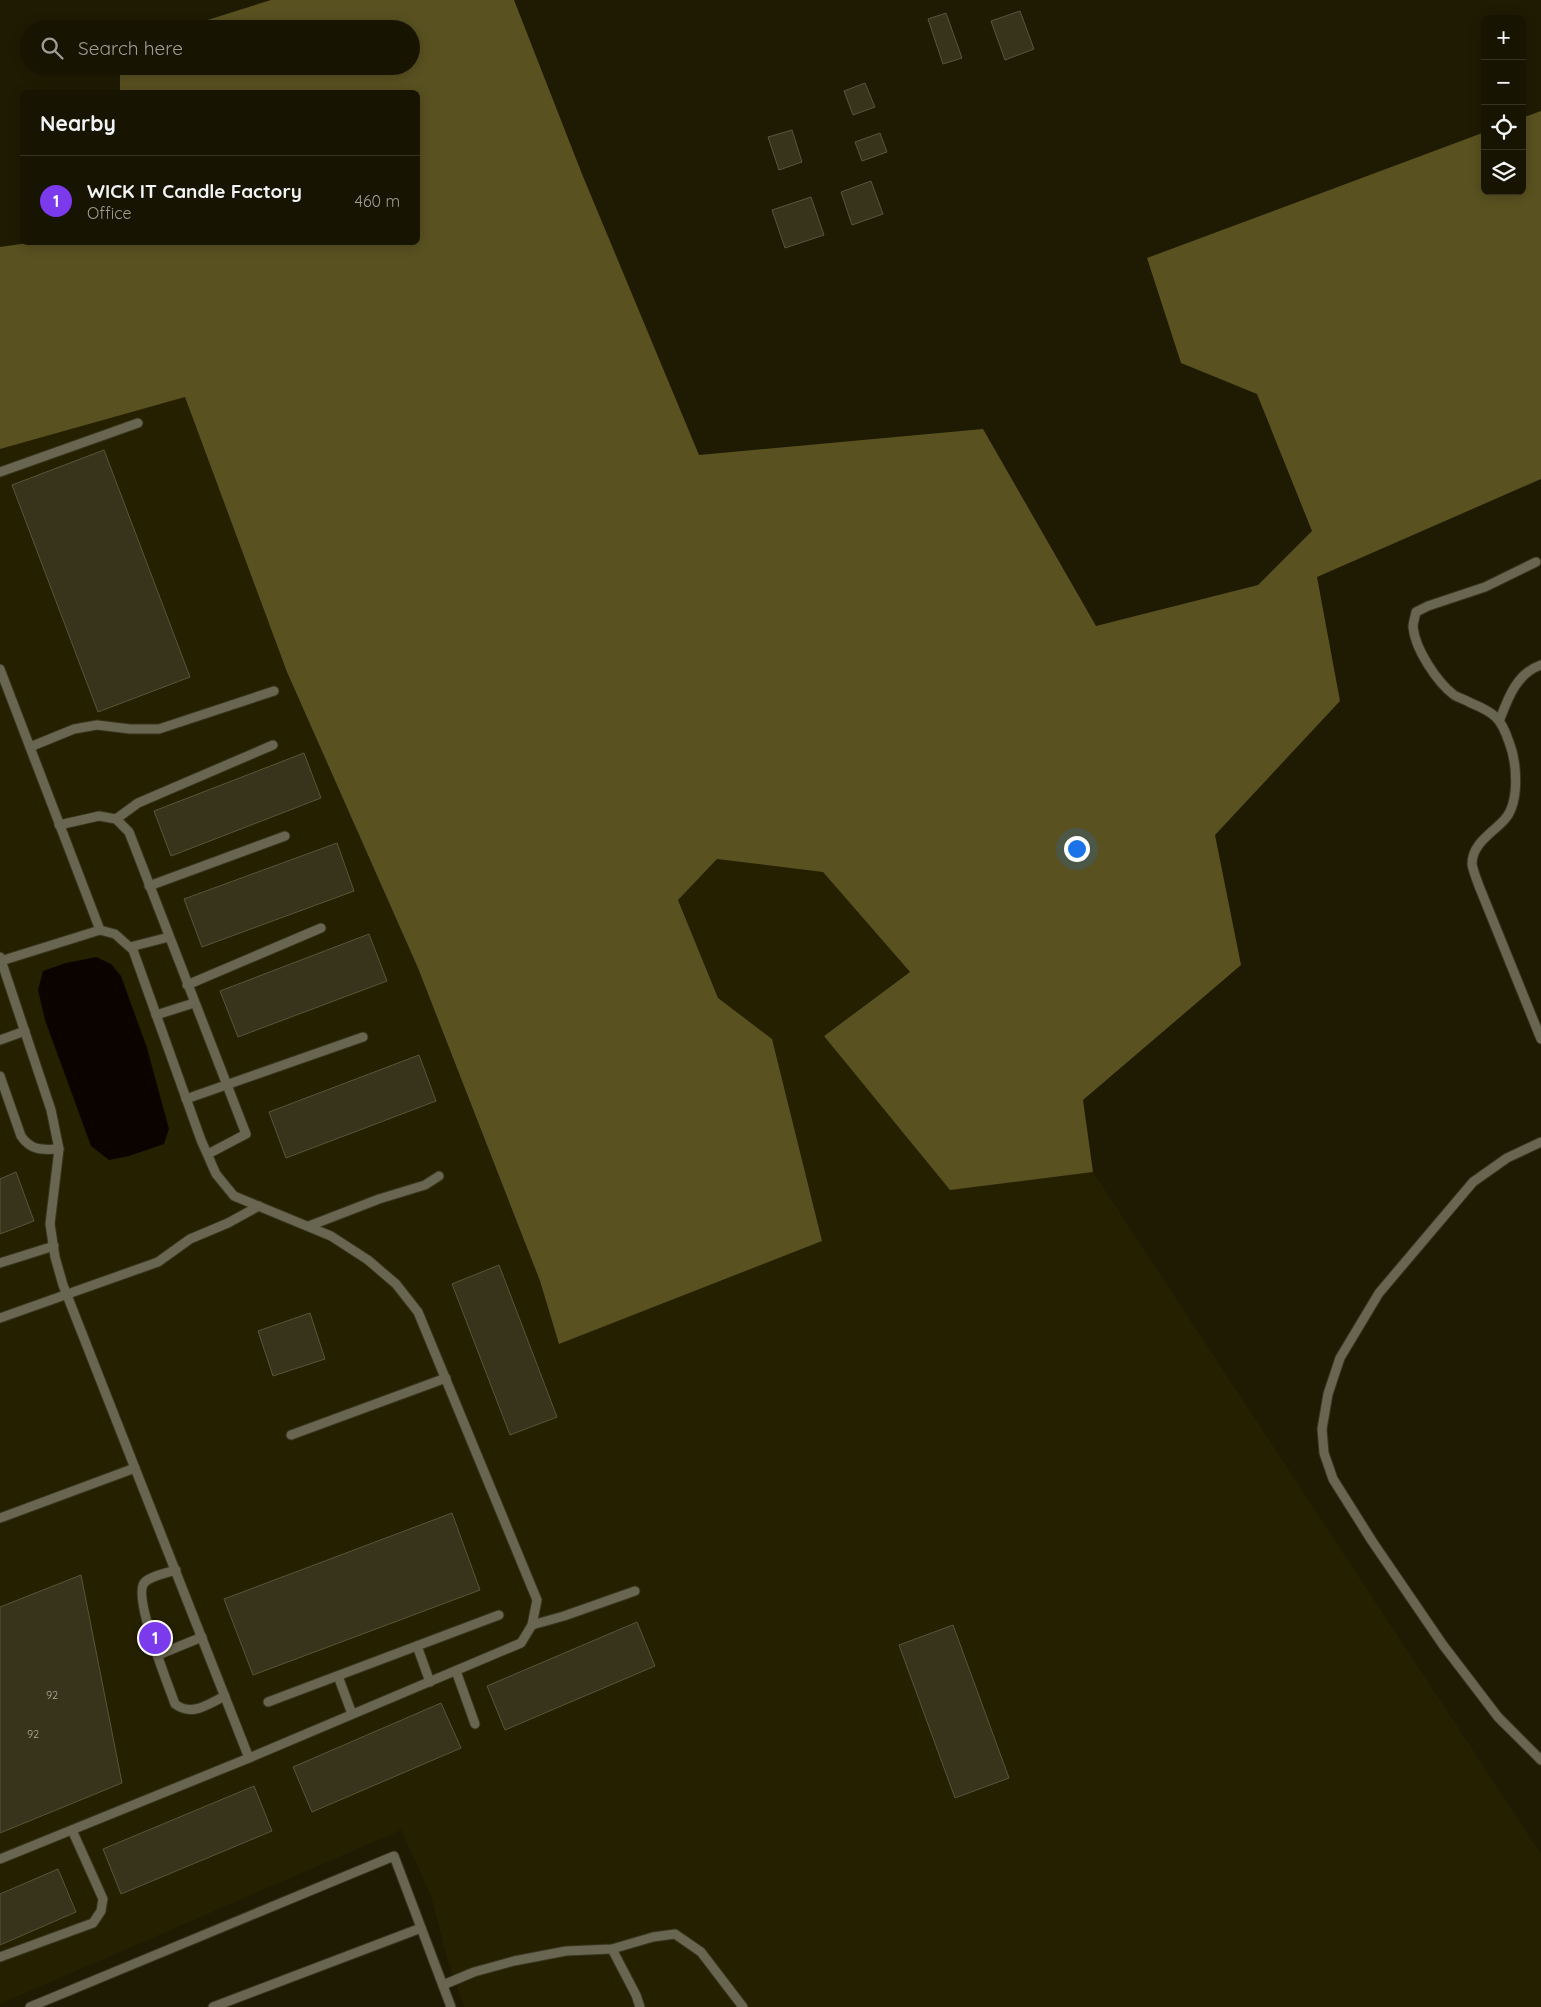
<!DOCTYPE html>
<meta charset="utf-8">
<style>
:root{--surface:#171402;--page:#201d0c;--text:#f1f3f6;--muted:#9e9e99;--line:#363324;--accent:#7c3aed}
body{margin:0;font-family:Quicksand,sans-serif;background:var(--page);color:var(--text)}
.controls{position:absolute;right:15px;top:15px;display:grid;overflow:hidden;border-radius:8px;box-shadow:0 2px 12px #0003}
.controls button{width:45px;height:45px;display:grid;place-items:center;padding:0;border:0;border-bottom:1px solid var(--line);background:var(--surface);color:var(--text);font:25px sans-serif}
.you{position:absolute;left:1076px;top:848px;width:18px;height:18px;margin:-12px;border:4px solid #fff;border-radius:50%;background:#1a73e8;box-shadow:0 0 0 8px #1a73e833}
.badge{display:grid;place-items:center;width:32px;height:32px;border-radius:50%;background:var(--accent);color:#fff;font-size:16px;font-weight:700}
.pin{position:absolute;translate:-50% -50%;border:2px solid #fff;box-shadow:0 1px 5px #0006}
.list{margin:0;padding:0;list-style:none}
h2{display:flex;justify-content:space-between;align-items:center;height:65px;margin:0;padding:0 20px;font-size:21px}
h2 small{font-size:16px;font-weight:400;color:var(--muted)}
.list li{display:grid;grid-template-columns:32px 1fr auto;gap:15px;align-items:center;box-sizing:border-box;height:90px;padding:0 20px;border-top:1px solid var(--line)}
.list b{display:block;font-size:19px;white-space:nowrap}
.list p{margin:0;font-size:16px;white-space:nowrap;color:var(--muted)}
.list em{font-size:16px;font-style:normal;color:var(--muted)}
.icon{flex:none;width:28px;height:28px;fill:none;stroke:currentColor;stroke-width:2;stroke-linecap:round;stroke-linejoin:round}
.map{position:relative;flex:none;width:1541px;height:2007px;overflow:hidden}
.search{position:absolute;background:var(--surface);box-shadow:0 2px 12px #0003;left:20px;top:20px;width:400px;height:55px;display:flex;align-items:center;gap:12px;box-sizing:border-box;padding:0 18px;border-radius:28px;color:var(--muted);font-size:19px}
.panel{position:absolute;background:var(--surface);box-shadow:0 2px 12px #0003;left:20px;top:90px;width:400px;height:155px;border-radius:8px}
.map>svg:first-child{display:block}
</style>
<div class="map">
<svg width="1541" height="2007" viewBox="0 0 1541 2007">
<rect width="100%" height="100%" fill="#1f1b03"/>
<path fill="#252000" d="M185,396L287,672L418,968L540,1281L559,1343L772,1040L718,998L678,899L717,859L823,872L910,972L824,1035L950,1190L1093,1172L1541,1854V2007H464L448,1961L431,1896L401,1830L0,2004V449Z"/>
<path fill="#595120" d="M271,0H514L582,174L699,455L983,429L1096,626L1258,585L1312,531L1257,394L1181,363L1147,258L1485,132V191H1522V118L1541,111V479L1317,577L1340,701L1215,835L1241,965L1083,1100L1093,1172L950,1190L824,1036L910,972L823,872L717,859L678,900L718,998L772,1039L822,1241L559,1344L540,1281L418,968L287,672L185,397L0,449V247L35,242H418V92H120V66H411V29H179Z"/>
<path fill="#0a0300" d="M96,957L111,964L121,976L147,1048L169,1129L164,1144L129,1156L109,1160L91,1146L45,1020L38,990L43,971L66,963Z"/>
<g fill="#38341b" stroke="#59553b">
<path d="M1020,11L1034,49L1005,60L991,21Z"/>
<path d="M946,13L962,58L943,64L928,19Z"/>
<path d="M865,83L875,107L853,115L844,91Z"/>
<path d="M792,130L802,162L779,170L768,137Z"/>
<path d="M880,133L887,152L862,161L855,142Z"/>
<path d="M871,181L883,214L852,225L841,192Z"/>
<path d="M811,197L824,235L785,248L772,210Z"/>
<path d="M104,450L190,677L98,712L12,485Z"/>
<path d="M304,753L321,798L171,856L154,811Z"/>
<path d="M337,843L354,891L202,947L184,899Z"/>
<path d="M369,934L387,981L238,1037L220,991Z"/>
<path d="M419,1055L436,1101L286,1158L269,1112Z"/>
<path d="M16,1172L34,1221L0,1234V1179Z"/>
<path d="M499,1265L557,1417L510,1435L452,1284Z"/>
<path d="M310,1313L325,1359L273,1376L258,1331Z"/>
<path d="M452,1513L480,1590L253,1675L224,1599Z"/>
<path d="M81,1575L122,1783L0,1833V1607Z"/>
<path d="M637,1622L655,1666L505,1730L487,1686Z"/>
<path d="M953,1625L1009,1778L955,1798L899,1645Z"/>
<path d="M441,1703L461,1748L312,1812L293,1767Z"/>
<path d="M254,1786L272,1831L121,1894L103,1849Z"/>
<path d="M58,1869L76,1912L0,1945V1894Z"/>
</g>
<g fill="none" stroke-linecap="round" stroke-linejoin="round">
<defs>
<g id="service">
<path d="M0,472L138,423"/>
<path d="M1536,562L1485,587L1428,606L1416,612C1415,617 1413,623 1413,627C1415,649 1437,682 1454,695C1459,698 1466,700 1471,703C1495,713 1501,718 1509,742C1517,762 1520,802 1505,819C1493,833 1472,843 1472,864C1473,871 1477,880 1479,886L1541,1039"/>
<path d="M0,669L100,930L115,934L133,950L201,1140L216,1174L234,1196L331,1236L368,1260L396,1284L418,1312L537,1600L532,1625L521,1643L249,1758L0,1859"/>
<path d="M1500,719C1508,698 1517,673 1541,665"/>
<path d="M30,747L74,729L97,725L130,729H159L274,691"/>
<path d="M116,819L138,803L273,745"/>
<path d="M59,825L99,816L116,819L129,832L246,1134L208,1154"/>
<path d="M149,886L285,836"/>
<path d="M130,947L169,937"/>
<path d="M0,957L51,1110L59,1149L50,1224L55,1257L63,1285L249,1758"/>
<path d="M1,961L100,930"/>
<path d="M187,985L321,928"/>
<path d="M156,1015L194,1003"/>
<path d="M0,1040L25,1031"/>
<path d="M0,1076L21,1136C31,1151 43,1150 59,1149"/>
<path d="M186,1099L363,1037"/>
<path d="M1541,1142L1507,1158L1473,1182L1379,1293L1340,1358L1328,1394L1322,1429L1324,1453L1333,1479L1372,1541L1443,1645L1498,1717L1541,1760"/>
<path d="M309,1226L379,1199L425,1185L439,1176"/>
<path d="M0,1263L54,1246"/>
<path d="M0,1318L158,1262L190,1239L228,1223L259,1206"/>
<path d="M291,1435L446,1378"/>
<path d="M0,1518L135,1468"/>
<path d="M176,1570C167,1573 150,1576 144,1583C133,1598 168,1684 175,1704C192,1717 208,1704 225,1696"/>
<path d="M532,1625L564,1616L635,1591"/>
<path d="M417,1646L430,1682"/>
<path d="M158,1655L202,1637"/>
<path d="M456,1671L475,1724"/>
<path d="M338,1676L352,1714"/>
<path d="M268,1702L499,1615"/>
<path d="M612,1949L636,1995L640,2007"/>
<path d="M0,1957L93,1923L101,1911L103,1899L72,1830"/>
<path d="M443,1985L474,1972L514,1961L566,1951L612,1949L653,1937L675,1934L701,1952L743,2007"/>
<path d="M30,2007L394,1856L451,2007"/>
<path d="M213,2007L421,1928"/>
</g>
</defs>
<use href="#service" stroke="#38351e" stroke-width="11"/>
<use href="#service" stroke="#686550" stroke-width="9"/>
</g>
<g text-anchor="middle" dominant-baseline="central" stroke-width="4" stroke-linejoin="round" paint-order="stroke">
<g font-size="11" fill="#adaa99">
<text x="52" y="1695">92</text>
<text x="33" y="1734">92</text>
</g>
</g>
</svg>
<div class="controls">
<button>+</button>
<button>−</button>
<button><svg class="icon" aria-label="locate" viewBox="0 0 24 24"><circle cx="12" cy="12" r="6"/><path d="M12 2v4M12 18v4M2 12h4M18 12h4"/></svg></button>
<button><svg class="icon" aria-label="layers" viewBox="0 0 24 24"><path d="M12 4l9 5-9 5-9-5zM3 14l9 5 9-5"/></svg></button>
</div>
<div class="you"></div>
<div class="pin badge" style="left:155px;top:1638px">1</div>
<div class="search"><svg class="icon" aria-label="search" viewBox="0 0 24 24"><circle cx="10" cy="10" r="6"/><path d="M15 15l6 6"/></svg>Search here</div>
<section class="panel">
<h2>Nearby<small></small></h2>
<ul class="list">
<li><span class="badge">1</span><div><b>WICK IT Candle Factory</b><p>Office</p></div><em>460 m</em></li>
</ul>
</section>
</div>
